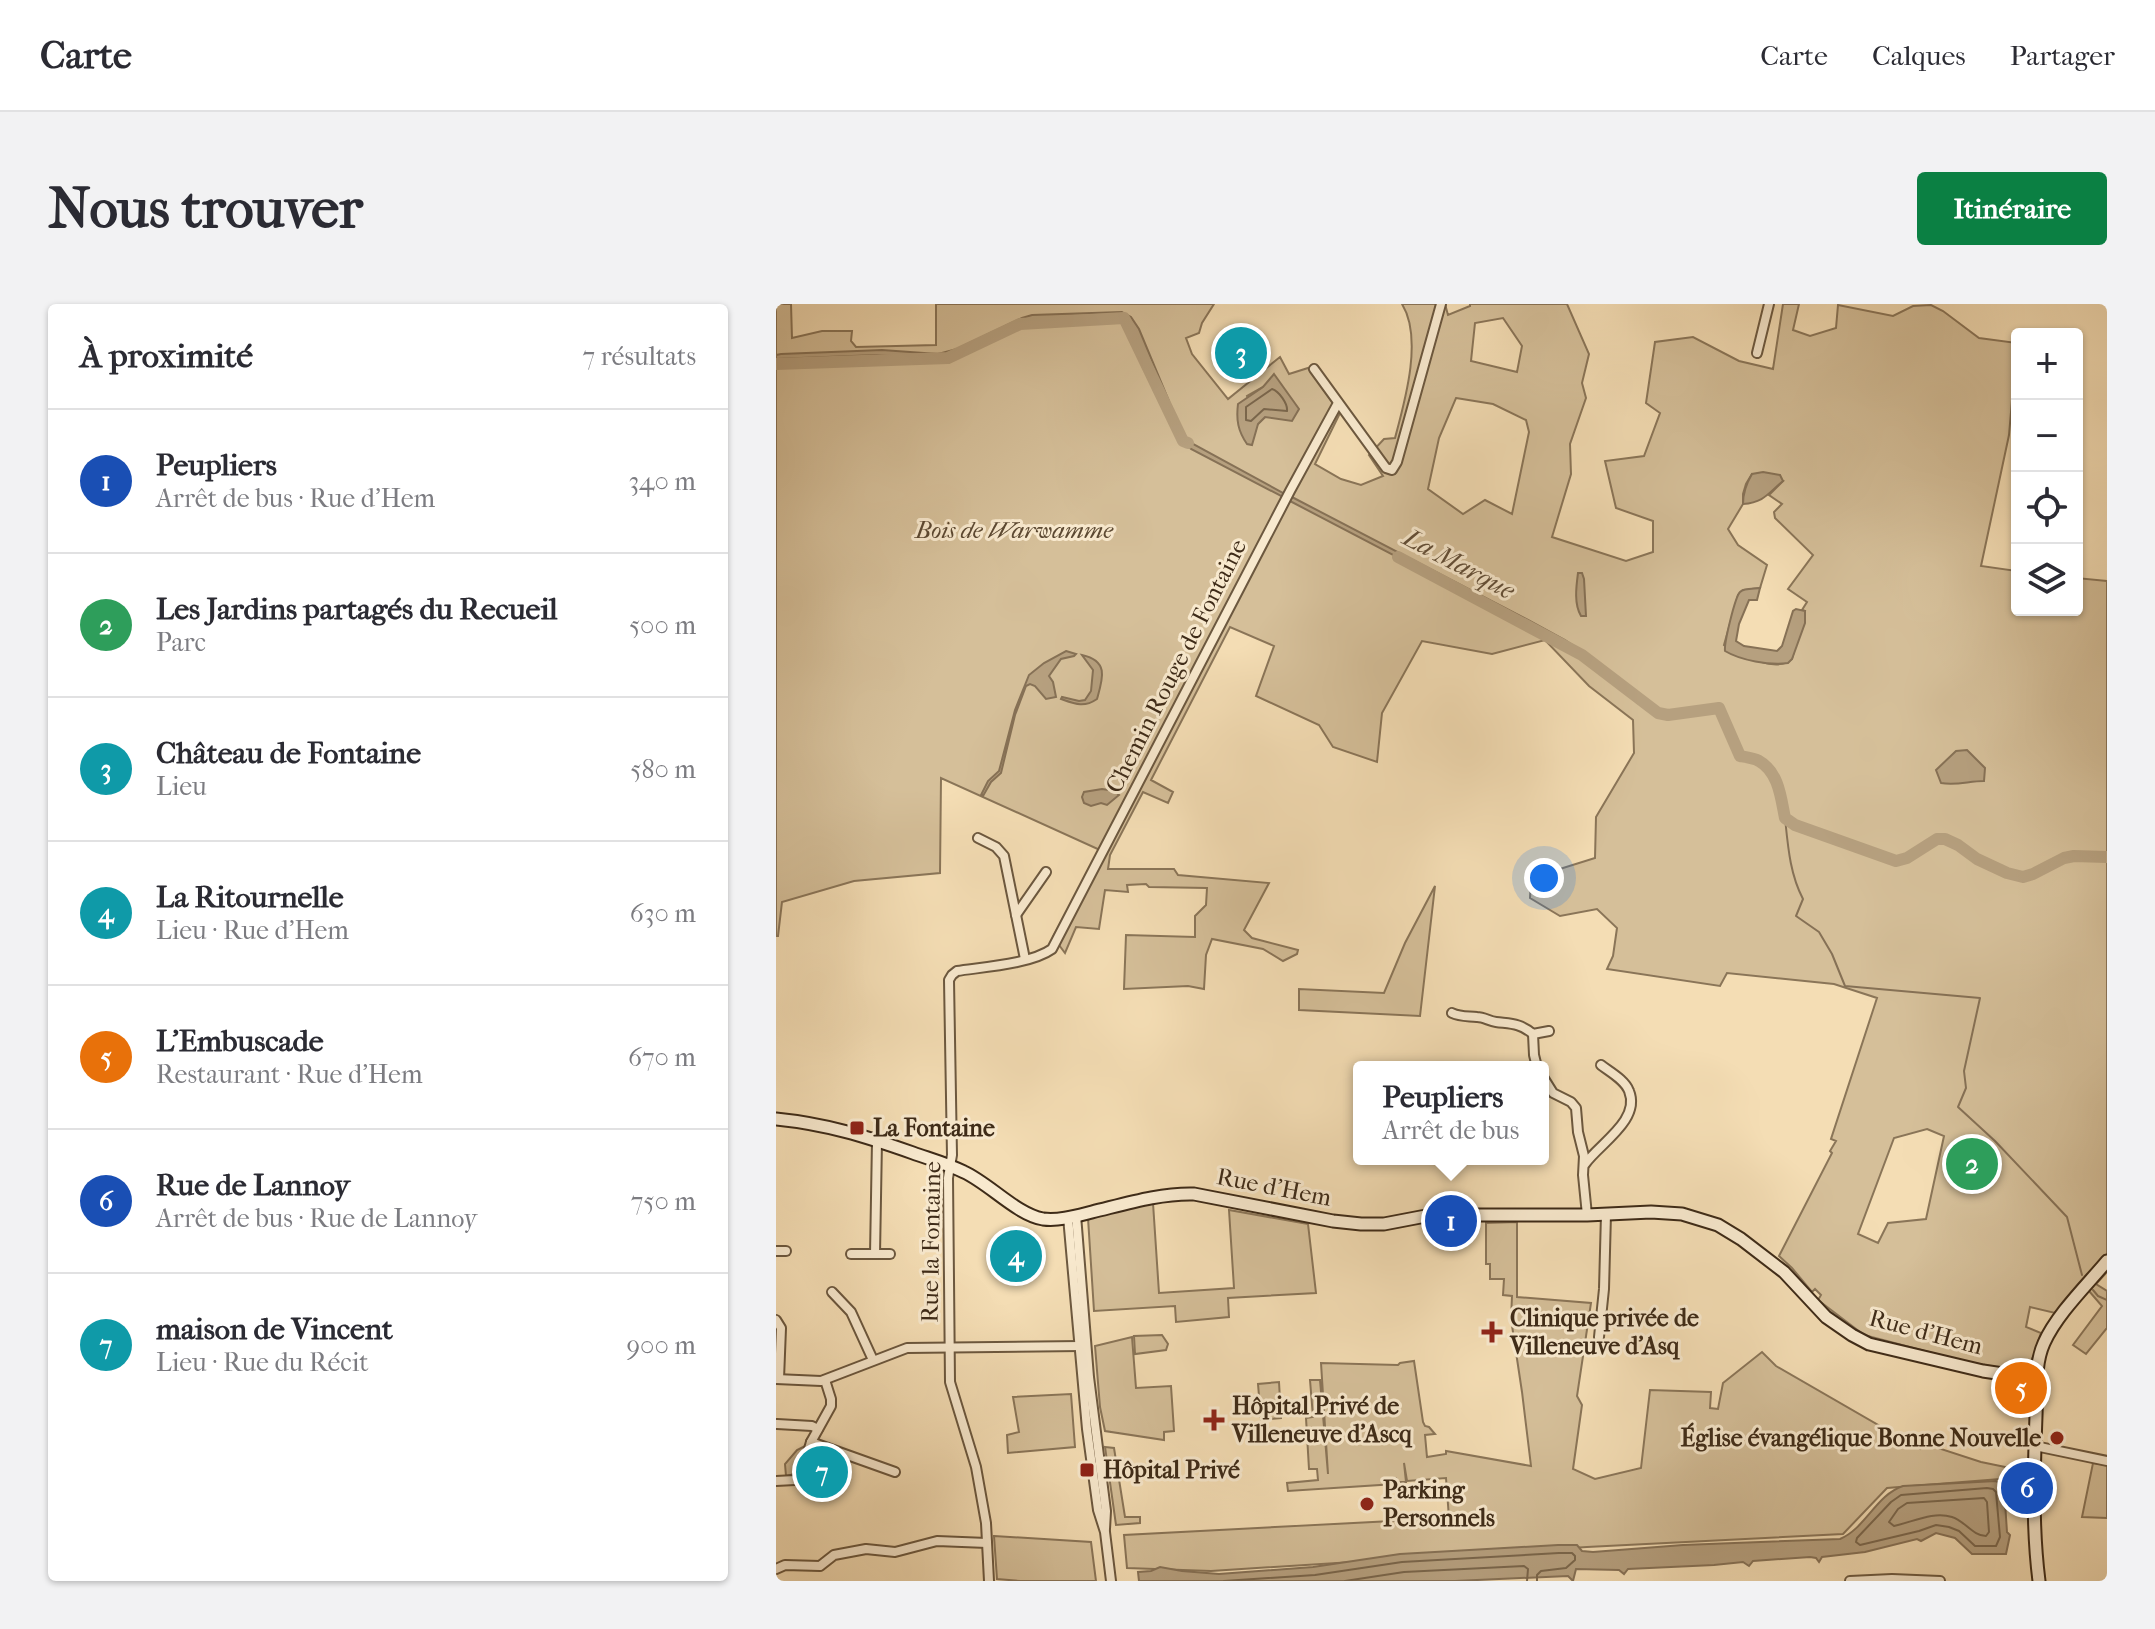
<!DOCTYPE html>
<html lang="fr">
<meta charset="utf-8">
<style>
:root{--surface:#fff;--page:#f2f2f3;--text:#2b2b33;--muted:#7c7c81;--line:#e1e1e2;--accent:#0b8043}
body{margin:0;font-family:"IM FELL French Canon",serif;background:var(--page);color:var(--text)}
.controls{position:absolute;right:24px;top:24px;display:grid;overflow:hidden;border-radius:8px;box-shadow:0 2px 6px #0004}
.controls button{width:72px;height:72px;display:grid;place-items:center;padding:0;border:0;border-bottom:2px solid var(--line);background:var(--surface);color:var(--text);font:40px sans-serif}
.you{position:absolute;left:768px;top:574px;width:28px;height:28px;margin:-20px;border:6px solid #fff;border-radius:50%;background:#1a73e8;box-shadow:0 0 0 12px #1a73e833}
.badge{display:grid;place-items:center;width:52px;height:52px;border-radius:50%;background:var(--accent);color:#fff;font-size:26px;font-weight:700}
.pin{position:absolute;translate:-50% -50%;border:4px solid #fff;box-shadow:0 2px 8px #0006}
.popup{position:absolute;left:577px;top:757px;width:196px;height:104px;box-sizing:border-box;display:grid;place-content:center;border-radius:8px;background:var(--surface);filter:drop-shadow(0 2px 6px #0005);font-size:26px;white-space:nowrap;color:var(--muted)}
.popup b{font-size:30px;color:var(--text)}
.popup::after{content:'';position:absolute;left:50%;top:100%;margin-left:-16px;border:16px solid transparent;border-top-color:var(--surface)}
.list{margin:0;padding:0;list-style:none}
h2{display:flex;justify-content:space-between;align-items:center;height:104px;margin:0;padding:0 32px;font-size:34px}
h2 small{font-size:26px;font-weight:400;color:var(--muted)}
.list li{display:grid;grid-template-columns:52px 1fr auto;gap:24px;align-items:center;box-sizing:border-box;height:144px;padding:0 32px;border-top:2px solid var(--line)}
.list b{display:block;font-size:30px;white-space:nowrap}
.list p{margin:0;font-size:26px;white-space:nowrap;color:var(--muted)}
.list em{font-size:26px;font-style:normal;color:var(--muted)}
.icon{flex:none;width:44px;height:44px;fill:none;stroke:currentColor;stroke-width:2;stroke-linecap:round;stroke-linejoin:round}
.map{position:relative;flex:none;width:1331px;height:1277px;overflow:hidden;border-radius:8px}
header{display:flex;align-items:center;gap:48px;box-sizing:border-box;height:112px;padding:0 40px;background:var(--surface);border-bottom:2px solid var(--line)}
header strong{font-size:38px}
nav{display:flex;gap:44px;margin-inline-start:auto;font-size:28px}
.intro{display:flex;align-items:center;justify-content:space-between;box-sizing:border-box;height:192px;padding:0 48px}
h1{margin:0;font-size:56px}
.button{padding:20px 36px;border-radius:8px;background:var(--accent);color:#fff;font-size:28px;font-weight:700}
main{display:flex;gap:48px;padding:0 48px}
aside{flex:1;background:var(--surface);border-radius:8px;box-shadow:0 2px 6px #0004}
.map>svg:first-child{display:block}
</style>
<header>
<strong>Carte</strong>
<nav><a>Carte</a><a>Calques</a><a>Partager</a></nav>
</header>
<div class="intro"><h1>Nous trouver</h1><a class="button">Itinéraire</a></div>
<main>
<aside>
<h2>À proximité<small>7 résultats</small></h2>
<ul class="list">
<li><span class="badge" style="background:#1a4fb4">1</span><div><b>Peupliers</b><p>Arrêt de bus · Rue d'Hem</p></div><em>340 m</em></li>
<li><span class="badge" style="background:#2e9e5b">2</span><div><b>Les Jardins partagés du Recueil</b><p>Parc</p></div><em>500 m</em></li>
<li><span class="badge" style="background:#0f9aa8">3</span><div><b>Château de Fontaine</b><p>Lieu</p></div><em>580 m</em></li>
<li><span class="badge" style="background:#0f9aa8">4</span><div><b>La Ritournelle</b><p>Lieu · Rue d'Hem</p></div><em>630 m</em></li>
<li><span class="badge" style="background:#e8710a">5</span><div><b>L'Embuscade</b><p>Restaurant · Rue d'Hem</p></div><em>670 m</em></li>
<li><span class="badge" style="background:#1a4fb4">6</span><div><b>Rue de Lannoy</b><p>Arrêt de bus · Rue de Lannoy</p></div><em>750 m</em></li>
<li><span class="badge" style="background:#0f9aa8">7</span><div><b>maison de Vincent</b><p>Lieu · Rue du Récit</p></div><em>900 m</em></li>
</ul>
</aside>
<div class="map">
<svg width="1331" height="1277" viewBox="0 0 1331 1277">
<rect width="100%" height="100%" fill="#f4ddb4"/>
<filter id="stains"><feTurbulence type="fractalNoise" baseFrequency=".0025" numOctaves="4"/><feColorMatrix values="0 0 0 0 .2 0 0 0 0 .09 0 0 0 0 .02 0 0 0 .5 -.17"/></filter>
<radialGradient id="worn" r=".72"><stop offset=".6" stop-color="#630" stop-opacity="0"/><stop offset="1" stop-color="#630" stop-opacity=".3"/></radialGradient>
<g fill="#d5bf99" stroke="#8a7558" stroke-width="2" fill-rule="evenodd">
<path d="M0,0H15L16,34L46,27H76L75,37L80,43L160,41V0H438L426,19L423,29L410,34L416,50L452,95L504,53L513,70L532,64L564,109L539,160L565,175L585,181L607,172L593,151L608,135L619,134C629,97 647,34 626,0H669L672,11L694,2V0H791L813,50L806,79L810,94L794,140L795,170L776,233L850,257L877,248V217L840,204L829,157L868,152L884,109L870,99L879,38L917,33L963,57L997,65L1007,0H1023L1017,26L1034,32L1060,24L1062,1L1117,12L1137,2L1155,1L1167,7L1203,34L1241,39L1233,131L1205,262L1241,267V306H1301V274L1331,277V968L1320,980L1331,987V1024L1310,1050L1297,1041L1326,1002L1313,987L1300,985L1279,1009L1254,1003L1250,1023L1265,1029C1260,1042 1258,1065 1241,1067L1187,1057L1088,1031L1042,996L1045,991L1039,985L1036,988L1016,964L1003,952L1056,849L1054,847L1060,837L1055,835L1101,694L1058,680L951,669L944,682L831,665L837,652L841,624L821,605L784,612L754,594L755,574L819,554L820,513L858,449L857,416L813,382L769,336L716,350L646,337L606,409L601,458L557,443L543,421L480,392L498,342L454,323L375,476L397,488L392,499L367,488L334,551L332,565H398L402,571L493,579L468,626L476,634L522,646L521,650L507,657L487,645L436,635L430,651L428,685L412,682L348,685L350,631L419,633V612L430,601L431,584L373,583L370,580L351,581L352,588L329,586L323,625L300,623L289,649L277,633L324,546L165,474L164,569L78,577L6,598L2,632H0ZM727,14L746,42L741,68L695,57L699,19ZM487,83L489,113L482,120L471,92ZM680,94L717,100L750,116L753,128L736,210L709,196L687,210L652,185L663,134ZM976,170L1007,177L993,191L1006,200L998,208L999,214L1037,251L1012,285L1031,298L1026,306L1029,307L1016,355C999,370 965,350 948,341L962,291L967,286L984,284L991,261L962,241L952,225L967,200V190L970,180ZM1151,825L1168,832L1150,915L1112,919L1102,939L1082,930L1118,834Z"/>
<path d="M659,582L644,712L523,706V685L608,689L629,639Z"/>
<path d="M377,899L383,989L458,984L453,906L532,920L540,989L452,994L453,1013L400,1018L399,1002L318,1007L312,914Z"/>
<path d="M741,918V993L815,999L801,1092L806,1101L797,1165L819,1175L865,1164L874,1086L935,1088L934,1104L942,1105L947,1079L986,1048L1000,1062L1144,1145L1150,1140L1205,1158L1239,1165L1237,1174L1111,1184L1067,1230L811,1243L435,1267L351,1264L348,1231L673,1214L670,1174L631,1177L628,1159L630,1178H622L620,1174H609L618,1175L619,1180L512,1187L511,1179L542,1176L541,1165H533L530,1114L537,1113L534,1076H544L552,1170L545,1059L622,1061L624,1059L638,1057L647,1118L649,1122L653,1123L659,1130L649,1131L651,1153L670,1150V1147L755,1162L746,1088L735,1015L736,992L727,991L728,975H714V960H710V919Z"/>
<path d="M386,1031L392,1040L390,1046L359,1050L358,1032Z"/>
<path d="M356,1033L360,1084L395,1082L398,1127L388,1128V1136L329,1127L324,1103L319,1042Z"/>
<path d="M503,1078L505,1114L485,1116L482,1080Z"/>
<path d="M295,1090L299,1143L232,1149L231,1131L243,1128L237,1093Z"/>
<path d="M29,1142C26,1155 26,1170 10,1172L9,1160L21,1146Z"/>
<path d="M329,1143L338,1144L349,1213H364V1219L340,1221Z"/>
<path d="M1317,1159L1331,1161V1214L1306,1213Z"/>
<path d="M218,1232L315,1238L320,1277H244L221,1275Z"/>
</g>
<g fill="#b6a07f" stroke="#867156" stroke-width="2">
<path d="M346,8L355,13L363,25L393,97L399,125L417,140L509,190L507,193L415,145L398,127L357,26L348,14L344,12L249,18L176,51L148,54L101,51L0,55V51L5,50L106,46L162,50L181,45L246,14L256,11Z"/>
<path d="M498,70L523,105L516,117L489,113L482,120L476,141L471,140C462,127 460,116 462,100L487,83Z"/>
<path d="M987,168L1004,171L1007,177C992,189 989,198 967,200C967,188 970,180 976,170Z"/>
<path d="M514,192L752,316L789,336L810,350L808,354L778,335L512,196Z"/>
<path d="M802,269H806L808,275L810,312H805C798,300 800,284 802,269Z"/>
<path d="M984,284L981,296H973L963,320L960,337L968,342L1001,347L1006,342L1017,307L1020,305L1029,307V319L1016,355L1012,359C994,362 964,356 949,347C948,339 959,293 964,288C968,284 979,285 984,284Z"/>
<path d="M290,347L300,350L298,352L285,355L273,372L277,378L280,393L270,395L259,382L254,380L250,382L239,411L225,469L215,478L207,492L205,491L212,477L223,467L239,406L253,371L268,359Z"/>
<path d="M306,351C333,357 327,374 321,395C308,404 299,400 285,395L286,393L303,397L309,396L315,387L317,366Z"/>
<path d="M1191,446L1209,464L1208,477C1193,477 1180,482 1165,479L1160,466L1180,447Z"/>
<path d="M326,485L339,487L343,491L331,501L325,499L315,502L308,499L306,493L308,488Z"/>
<path d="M1220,1177L1228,1183L1231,1228L1234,1231L1230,1250H1196L1179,1234L1160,1229L1145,1237L1141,1235L1089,1248L1046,1253L1043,1258L1040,1254L1034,1253L977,1257L973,1262L967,1258L938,1261L852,1265L848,1270L843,1266L800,1265L797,1277L792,1272L679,1277H363L362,1268L375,1267L384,1263L406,1267L443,1270L537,1263L624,1250L782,1241H801L806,1247L817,1248L907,1241L1064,1235C1090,1224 1100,1191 1127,1182Z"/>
</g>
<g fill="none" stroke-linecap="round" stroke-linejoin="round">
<g stroke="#7a664c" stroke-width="2">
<path d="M496,85C503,87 512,100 511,107L488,105L475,117L470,116V103Z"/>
<path d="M1211,1184L1217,1185L1220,1188L1224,1233L1220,1242H1199L1183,1227L1173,1223L1160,1221L1143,1227L1084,1241L1080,1238L1081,1234L1115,1198L1125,1191Z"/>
<path d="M1208,1194L1211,1198L1213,1228L1210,1232C1197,1232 1189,1217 1176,1213C1157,1207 1137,1218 1118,1222L1113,1218L1122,1205L1131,1199Z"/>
<path d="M448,1277L539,1271L626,1258L783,1249H796L799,1252V1256L790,1264L765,1267L761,1271V1277"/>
<path d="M569,1277L628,1268L748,1262L752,1265L751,1277"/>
</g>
<g stroke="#867156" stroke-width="2">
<path d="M1009,514C1012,543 1014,570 1027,595L1020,612L1043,628L1056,650L1069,682L1204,694L1188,767L1190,784L1182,803L1219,837L1291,913L1306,971"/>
<path d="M1317,986L1322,992L1331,996"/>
</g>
<g stroke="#b6a07f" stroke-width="12">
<path d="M0,60L172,54L244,20L348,14L407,137L412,139"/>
<path d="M622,253L806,351L882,409L892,411L943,404L964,452C970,453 978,454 983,457C1003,468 1005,495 1009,514L1019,521L1120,557L1131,554L1161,535H1169L1182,541L1201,555L1231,569L1247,573L1257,570L1288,554L1298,552L1331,553"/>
</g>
<defs>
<g id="street">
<path d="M981,49L993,0"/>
<path d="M538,65L610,164L616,166L621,158L665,0"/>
<path d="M202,534L220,543L228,552L249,655"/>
<path d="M240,611L270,568"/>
<path d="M676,709C684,713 692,712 701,713C708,713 713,717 720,718C735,720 744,719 757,730L773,727"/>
<path d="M757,730L758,751L761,763"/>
<path d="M767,773L777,789L795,798L800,804L802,828L808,852L807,871L811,911"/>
<path d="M809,860C823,840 865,816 853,787C849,776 834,768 825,761"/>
<path d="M300,911L313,1073L330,1207L329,1225"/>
<path d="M292,913L311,1125L322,1206L329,1228L335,1277"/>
<path d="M0,947H10"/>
<path d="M75,950H114"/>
<path d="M99,950L101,837"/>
<path d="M56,988L75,1008L97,1056"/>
<path d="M0,1016L5,1024L3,1075"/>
<path d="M823,1033L828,985L830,910"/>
<path d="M0,1075L45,1077L131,1044L305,1042"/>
<path d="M1,1120L36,1122L42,1125"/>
<path d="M35,1138L119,1168"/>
<path d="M1259,1142L1331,1157"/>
<path d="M0,1177L19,1176L25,1172L35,1138L55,1102V1095L49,1076"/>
<path d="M0,1265L9,1261L44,1262L58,1251L90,1245L119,1248L161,1237L211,1239"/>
<path d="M213,1277L210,1219L200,1163L174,1078L172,874L176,851L173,676L176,671L181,667C207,663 255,660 276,645L514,187L562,99"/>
<path d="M1074,1277L1116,1275L1164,1277"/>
</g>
<g id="secondary">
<path d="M0,815C50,820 89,832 137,849C154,855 172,860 188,868C214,880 240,910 267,915C283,917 300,912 316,908C349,900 384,889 418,890L557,917L585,920H608L655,911H811L875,908L906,910L942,921L965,935L1008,968L1050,1013L1076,1031L1093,1040L1207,1067L1261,1075"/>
<path d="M1263,1277C1256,1222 1258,1168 1260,1112C1261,1088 1258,1061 1268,1039C1281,1010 1311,981 1331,957"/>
</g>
</defs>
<use href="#street" stroke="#6c583f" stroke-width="12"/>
<use href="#secondary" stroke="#3e2b18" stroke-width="15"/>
<use href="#street" stroke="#f8e9ce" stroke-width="8"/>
<use href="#secondary" stroke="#f8e9ce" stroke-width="11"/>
</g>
<g fill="#8f2418" stroke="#f8e9ce" stroke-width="3">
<rect x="73" y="816" width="16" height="16" rx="4"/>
<path d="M712 1016h8v8h8v8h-8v8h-8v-8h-8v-8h8z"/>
<path d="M434 1104h8v8h8v8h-8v8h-8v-8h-8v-8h8z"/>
<circle cx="1281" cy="1134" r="8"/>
<rect x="303" y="1158" width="16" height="16" rx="4"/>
<circle cx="591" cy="1200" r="8"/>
</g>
<g text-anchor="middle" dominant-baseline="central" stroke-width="6" stroke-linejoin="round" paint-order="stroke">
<g font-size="24" font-style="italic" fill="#5c4932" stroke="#f8e9ce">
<text x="238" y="226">Bois de Warwamme</text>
</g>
<g font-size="24" fill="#3e2b18" stroke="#f8e9ce">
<text transform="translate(400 362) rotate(-63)">Chemin Rouge de Fontaine</text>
<text transform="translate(498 883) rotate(11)">Rue d'Hem</text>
<text transform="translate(155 938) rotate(-89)">Rue la Fontaine</text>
<text transform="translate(1150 1028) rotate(15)">Rue d'Hem</text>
</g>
<g font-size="24" font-weight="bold" fill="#3e2b18" stroke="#f8e9ce" text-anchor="start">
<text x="97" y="824">La Fontaine</text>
<text x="734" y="1014">Clinique privée de<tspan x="734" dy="28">Villeneuve d'Asq</tspan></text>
<text x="456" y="1102">Hôpital Privé de<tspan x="456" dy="28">Villeneuve d'Ascq</tspan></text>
<text x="1265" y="1134" text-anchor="end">Église évangélique Bonne Nouvelle</text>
<text x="327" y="1166">Hôpital Privé</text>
<text x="607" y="1186">Parking<tspan x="607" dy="28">Personnels</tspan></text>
</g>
<g font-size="26" font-style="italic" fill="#624e37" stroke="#f8e9ce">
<text transform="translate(683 260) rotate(28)">La Marque</text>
</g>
</g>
<rect width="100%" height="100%" filter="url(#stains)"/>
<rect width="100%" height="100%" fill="url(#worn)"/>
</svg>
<div class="controls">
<button>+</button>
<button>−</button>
<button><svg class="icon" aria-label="locate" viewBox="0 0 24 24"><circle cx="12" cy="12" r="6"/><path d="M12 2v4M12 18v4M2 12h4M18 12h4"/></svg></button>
<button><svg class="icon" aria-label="layers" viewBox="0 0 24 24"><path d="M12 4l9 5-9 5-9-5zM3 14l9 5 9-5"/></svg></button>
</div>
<div class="you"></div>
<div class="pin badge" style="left:675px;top:917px;background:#1a4fb4">1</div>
<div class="popup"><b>Peupliers</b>Arrêt de bus</div>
<div class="pin badge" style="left:1196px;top:860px;background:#2e9e5b">2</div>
<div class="pin badge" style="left:465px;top:49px;background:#0f9aa8">3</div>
<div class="pin badge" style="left:240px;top:952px;background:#0f9aa8">4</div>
<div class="pin badge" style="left:1245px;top:1084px;background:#e8710a">5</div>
<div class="pin badge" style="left:1251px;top:1184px;background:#1a4fb4">6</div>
<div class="pin badge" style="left:46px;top:1168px;background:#0f9aa8">7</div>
</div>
</main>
